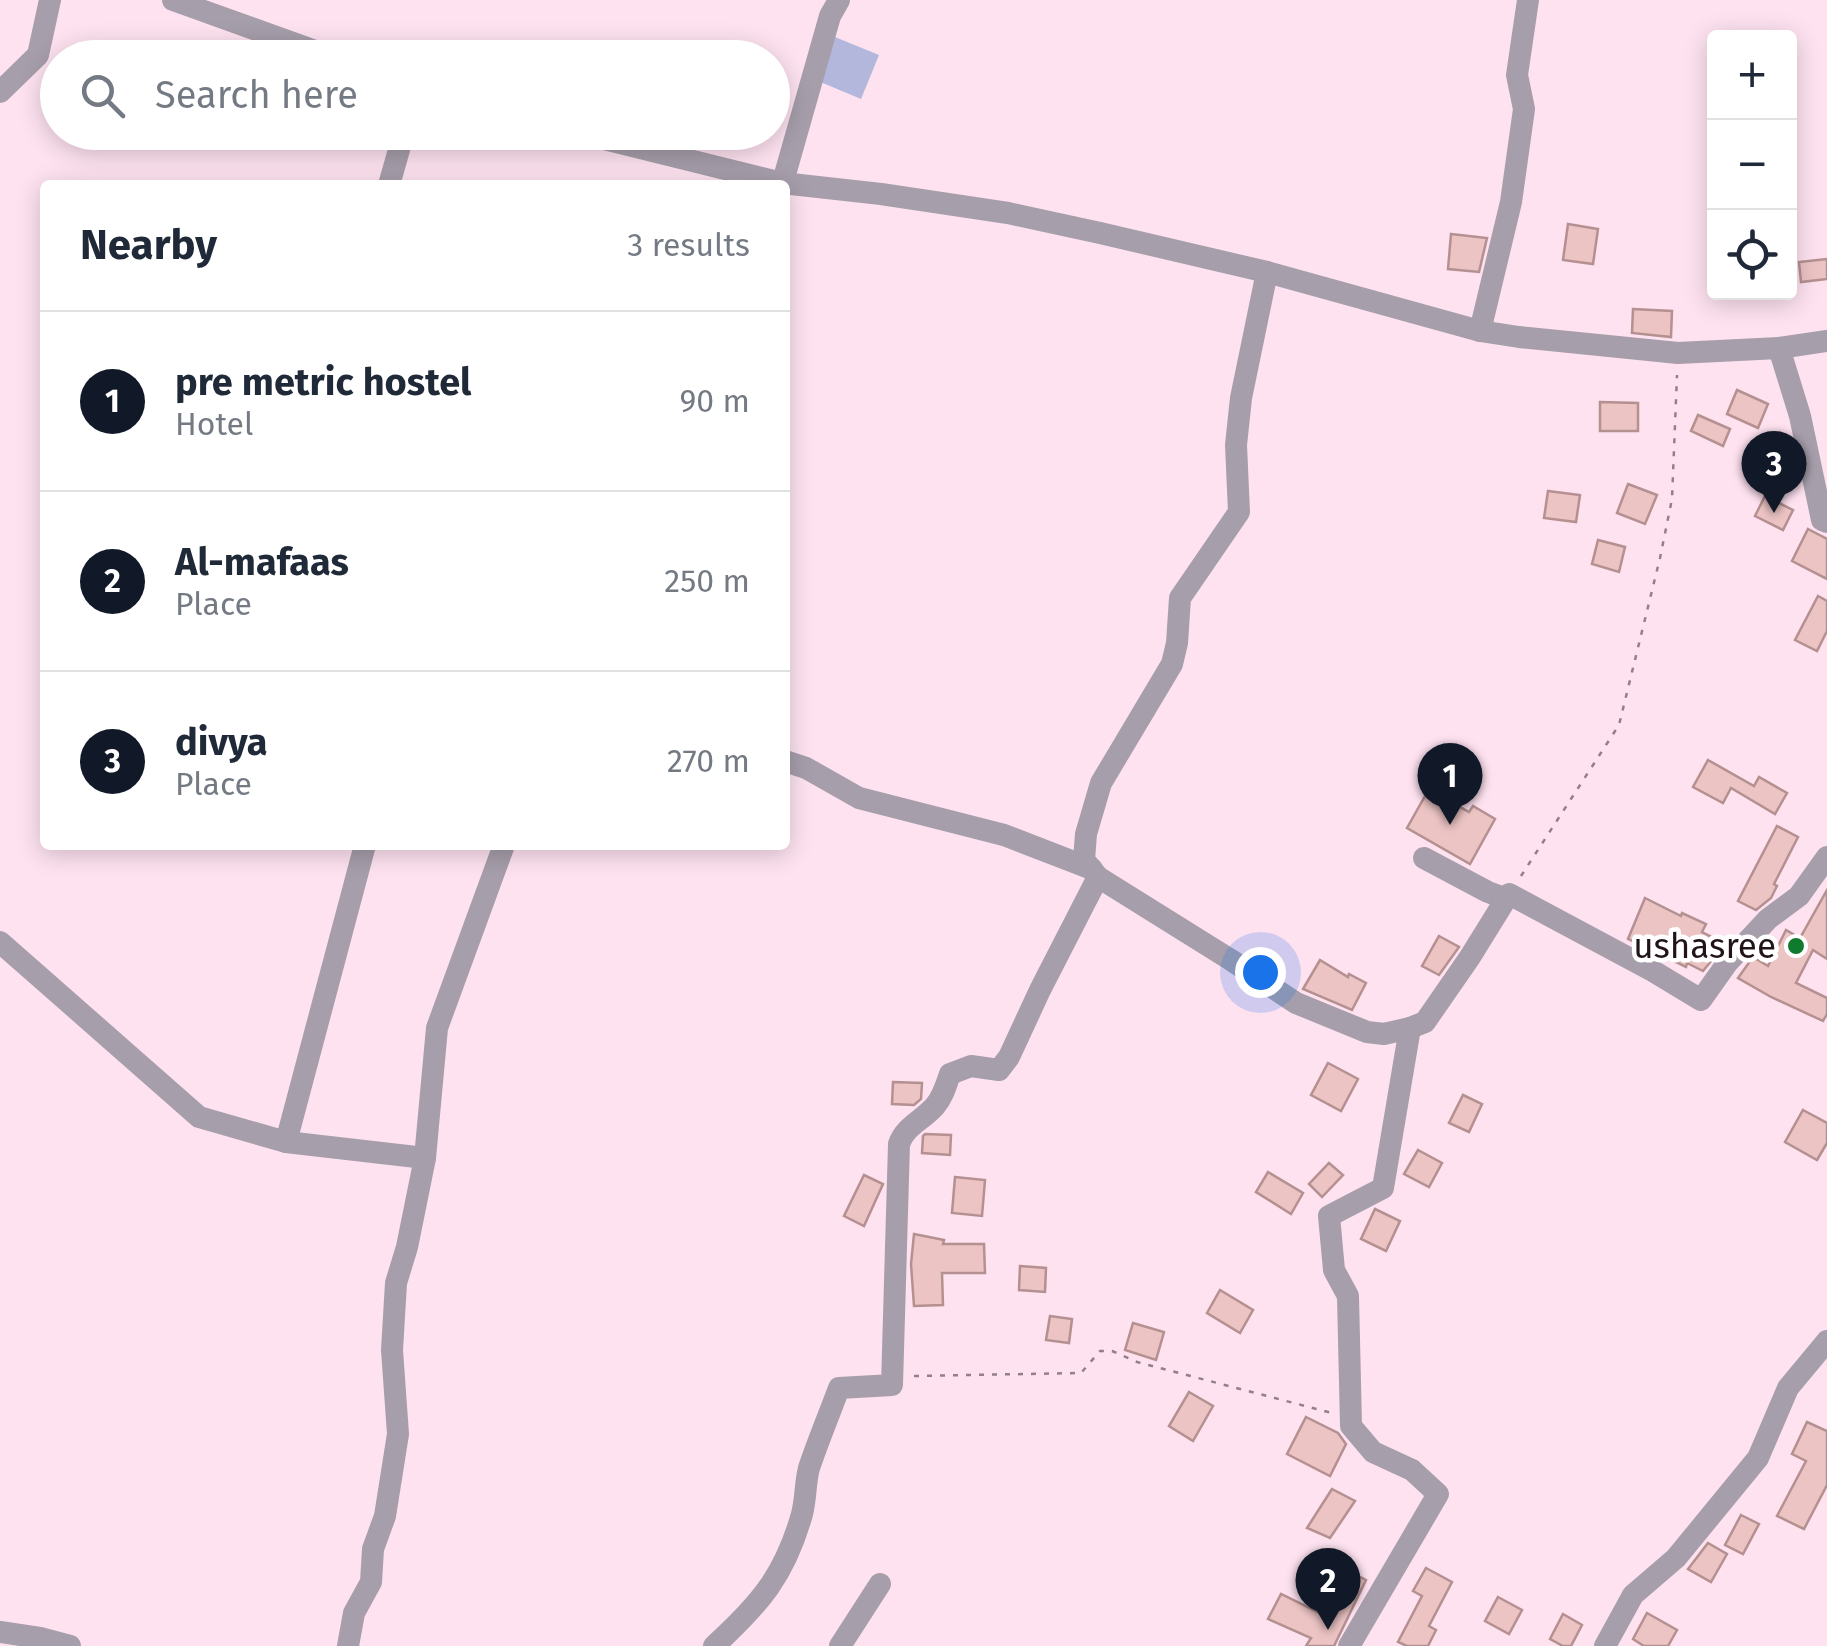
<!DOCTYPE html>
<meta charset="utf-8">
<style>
:root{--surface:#fff;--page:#f2f2f3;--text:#1f2937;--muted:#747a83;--line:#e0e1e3;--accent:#111827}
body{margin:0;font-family:"Fira Sans",sans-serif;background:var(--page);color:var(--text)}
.controls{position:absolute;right:30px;top:30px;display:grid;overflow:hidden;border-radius:10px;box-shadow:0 5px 25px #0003}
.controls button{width:90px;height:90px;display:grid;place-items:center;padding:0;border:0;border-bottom:2px solid var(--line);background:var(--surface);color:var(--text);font:50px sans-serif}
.you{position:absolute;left:1260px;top:972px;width:35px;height:35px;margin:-25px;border:8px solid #fff;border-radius:50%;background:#1a73e8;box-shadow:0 0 0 15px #1a73e833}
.badge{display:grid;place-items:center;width:65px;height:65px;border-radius:50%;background:var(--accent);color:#fff;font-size:32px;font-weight:700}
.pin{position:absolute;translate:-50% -82px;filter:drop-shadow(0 2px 5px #0008)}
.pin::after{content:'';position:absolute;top:52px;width:35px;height:30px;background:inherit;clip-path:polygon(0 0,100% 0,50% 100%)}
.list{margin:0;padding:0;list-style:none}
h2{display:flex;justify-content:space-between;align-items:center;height:130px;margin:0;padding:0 40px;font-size:42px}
h2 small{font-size:32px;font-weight:400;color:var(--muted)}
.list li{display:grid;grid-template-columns:65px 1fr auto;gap:30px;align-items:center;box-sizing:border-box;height:180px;padding:0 40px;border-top:2px solid var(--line)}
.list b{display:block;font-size:38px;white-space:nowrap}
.list p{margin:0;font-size:32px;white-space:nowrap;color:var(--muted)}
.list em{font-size:32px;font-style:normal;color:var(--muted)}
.icon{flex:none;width:55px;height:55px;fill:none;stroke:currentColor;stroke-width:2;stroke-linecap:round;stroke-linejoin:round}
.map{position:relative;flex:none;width:1827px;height:1646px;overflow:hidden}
.search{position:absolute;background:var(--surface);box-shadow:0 5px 25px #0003;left:40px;top:40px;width:750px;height:110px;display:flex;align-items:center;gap:25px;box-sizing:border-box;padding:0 35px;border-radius:55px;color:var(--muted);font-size:38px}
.panel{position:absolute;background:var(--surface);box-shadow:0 5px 25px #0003;left:40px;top:180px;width:750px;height:670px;border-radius:10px}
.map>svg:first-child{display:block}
</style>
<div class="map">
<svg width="1827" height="1646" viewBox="0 0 1827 1646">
<rect width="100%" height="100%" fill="#fee2f0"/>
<path fill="#b3b7dc" d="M835,37L879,55L861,99L818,81Z"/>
<g fill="#ecc4c4" stroke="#b59090" stroke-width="2.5">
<path d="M1568,224L1598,229L1593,264L1563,260Z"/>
<path d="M1451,234L1487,238L1479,272L1448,269Z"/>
<path d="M1827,259V279L1801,282L1799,262Z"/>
<path d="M1633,309L1672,311L1671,337L1632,333Z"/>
<path d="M1737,390L1768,404L1758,428L1727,414Z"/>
<path d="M1600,402L1638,403V431H1600Z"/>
<path d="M1698,415L1730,429L1723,446L1691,431Z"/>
<path d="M1628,484L1657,495L1645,524L1617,513Z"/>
<path d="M1548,491L1580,495L1576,522L1544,518Z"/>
<path d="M1765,496L1793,510L1783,530L1755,516Z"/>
<path d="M1808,529L1827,539V579L1792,561Z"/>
<path d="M1598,540L1625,547L1619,572L1592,564Z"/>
<path d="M1818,596L1827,601V631L1817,651L1795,640Z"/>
<path d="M1708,760L1754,786L1759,777L1787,793L1775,814L1731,788L1723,803L1693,787Z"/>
<path d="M1429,789L1469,812L1473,806L1495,819L1470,864L1407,828Z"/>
<path d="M1777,826L1798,837L1774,884L1777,886L1771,898L1756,910L1738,901Z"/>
<path d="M1827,890V959L1813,950L1796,983L1827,998V1014L1823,1021L1771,997L1738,978L1753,957L1768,966L1786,930L1800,938Z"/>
<path d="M1645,898L1681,916L1682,913L1706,924L1702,932L1725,944L1703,971L1687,963L1686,967L1628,939Z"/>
<path d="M1439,936L1459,947L1439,975L1422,966Z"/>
<path d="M1320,960L1348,977L1349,974L1366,983L1352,1010L1303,989Z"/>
<path d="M1328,1063L1358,1079L1341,1111L1311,1095Z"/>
<path d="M893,1082L922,1083L921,1099L914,1105L892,1104Z"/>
<path d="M1463,1095L1482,1104L1469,1132L1449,1123Z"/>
<path d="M1803,1110L1827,1123V1143L1817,1160L1785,1142Z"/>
<path d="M925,1134L951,1135L950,1155L922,1153L923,1136Z"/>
<path d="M1418,1150L1442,1163L1429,1187L1404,1174Z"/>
<path d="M1329,1163L1343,1175L1322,1197L1309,1184Z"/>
<path d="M1268,1172L1303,1193L1291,1214L1256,1192Z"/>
<path d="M864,1175L883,1184L864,1226L844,1216Z"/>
<path d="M955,1177L985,1180L982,1216L952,1213Z"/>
<path d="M1375,1209L1400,1221L1386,1251L1361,1239Z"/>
<path d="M914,1234L944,1240L943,1244H984L985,1273H942L943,1305L914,1306L911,1264Z"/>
<path d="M1020,1266L1046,1268L1045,1292L1019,1290Z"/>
<path d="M1220,1290L1253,1310L1240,1333L1207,1313Z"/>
<path d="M1050,1316L1072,1319L1069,1343L1046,1340Z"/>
<path d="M1133,1323L1164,1332L1156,1360L1125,1350Z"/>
<path d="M1189,1392L1213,1406L1193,1441L1169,1426Z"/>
<path d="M1306,1417L1338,1433L1346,1444L1330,1476L1287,1454Z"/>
<path d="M1807,1422L1827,1431V1485L1804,1529L1777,1516L1806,1461L1792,1454Z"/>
<path d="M1332,1489L1355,1501L1330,1538L1307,1528Z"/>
<path d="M1741,1515L1759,1524L1743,1554L1725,1545Z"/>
<path d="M1708,1543L1727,1554L1711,1582L1688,1569Z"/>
<path d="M1341,1567L1366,1580L1334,1646H1306L1311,1638L1268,1619L1281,1594L1318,1612Z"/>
<path d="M1426,1568L1452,1582L1429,1626L1436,1630L1428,1646H1407L1398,1642L1422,1596L1413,1591Z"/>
<path d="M1498,1597L1522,1610L1509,1634L1485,1621Z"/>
<path d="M1647,1613L1677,1630L1668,1646H1644L1633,1639Z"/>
<path d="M1563,1614L1582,1625L1571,1646H1563L1550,1639Z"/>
</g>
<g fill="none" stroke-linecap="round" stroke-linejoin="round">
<g stroke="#937f89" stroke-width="2.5" stroke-dasharray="5 8" stroke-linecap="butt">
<path d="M1521,876L1619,725L1660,558L1672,499L1677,375"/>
<path d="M914,1376L1081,1373L1100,1351H1112L1137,1362L1332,1413"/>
</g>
<g stroke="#a69eaa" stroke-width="22">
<path d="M173,0L335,58"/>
<path d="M0,92L38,55L50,0"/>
<path d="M576,132L782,183L881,194L1008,213L1100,233L1267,272L1480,331L1519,337L1678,353L1779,348L1827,341"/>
<path d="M389,185L404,132"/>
<path d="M782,185L830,16L839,0"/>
<path d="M1480,331L1511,202L1524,109L1517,75L1528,0"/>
<path d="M1779,348L1800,416L1822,520L1827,522"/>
<path d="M785,761L806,768L859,798L1004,835L1092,869"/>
<path d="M1424,858L1488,892L1507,899"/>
<path d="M1098,877L1231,960L1296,1003L1367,1032L1384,1034L1410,1028L1383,1188L1329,1216L1334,1270L1348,1296L1351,1426L1373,1452L1412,1470L1438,1494L1349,1646"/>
<path d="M0,942L199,1117L286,1142L425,1158"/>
<path d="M1410,1028L1425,1022L1470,957L1509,894L1653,971L1701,1000L1728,962L1768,919L1799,896L1827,857"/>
<path d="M286,1142L365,845"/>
<path d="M0,1632L40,1638L70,1646"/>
<path d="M348,1646L354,1613L371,1582L373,1549L385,1516L398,1434L392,1350L396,1283L407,1247L425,1158L437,1028L504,845"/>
<path d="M714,1646C760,1604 785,1575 802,1514C806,1499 805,1483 809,1468C818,1441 829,1415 839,1388L892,1385L899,1144C905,1126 923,1120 935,1106C943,1097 946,1085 950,1074L971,1066L999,1070L1009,1057L1040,990L1098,877L1084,860L1086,834L1101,783L1172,664L1177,643L1180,598L1239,512L1236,445L1241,398L1267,272"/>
<path d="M840,1646L880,1584"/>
<path d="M1605,1646L1633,1595L1676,1558L1758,1458L1788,1388L1827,1341"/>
</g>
</g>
<circle fill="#107b2f" stroke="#fff" stroke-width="4" cx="1796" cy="946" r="10"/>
<g text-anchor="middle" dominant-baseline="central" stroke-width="9" stroke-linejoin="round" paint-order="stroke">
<g font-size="35" fill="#20141a" stroke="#fff" text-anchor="end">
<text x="1776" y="946">ushasree</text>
</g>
</g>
</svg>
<div class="controls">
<button>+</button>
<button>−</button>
<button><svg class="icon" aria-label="locate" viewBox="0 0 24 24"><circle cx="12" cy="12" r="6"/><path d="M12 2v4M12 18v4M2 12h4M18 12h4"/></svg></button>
</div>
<div class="you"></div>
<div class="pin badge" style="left:1450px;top:825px">1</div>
<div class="pin badge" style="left:1328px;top:1630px">2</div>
<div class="pin badge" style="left:1774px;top:513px">3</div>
<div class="search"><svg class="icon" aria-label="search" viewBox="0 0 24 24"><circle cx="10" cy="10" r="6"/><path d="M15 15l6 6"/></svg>Search here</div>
<section class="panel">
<h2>Nearby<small>3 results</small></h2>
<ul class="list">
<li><span class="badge">1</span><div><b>pre metric hostel</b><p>Hotel</p></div><em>90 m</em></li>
<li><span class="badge">2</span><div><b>Al-mafaas</b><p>Place</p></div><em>250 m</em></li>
<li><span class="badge">3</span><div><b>divya</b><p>Place</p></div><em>270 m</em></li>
</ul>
</section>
</div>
